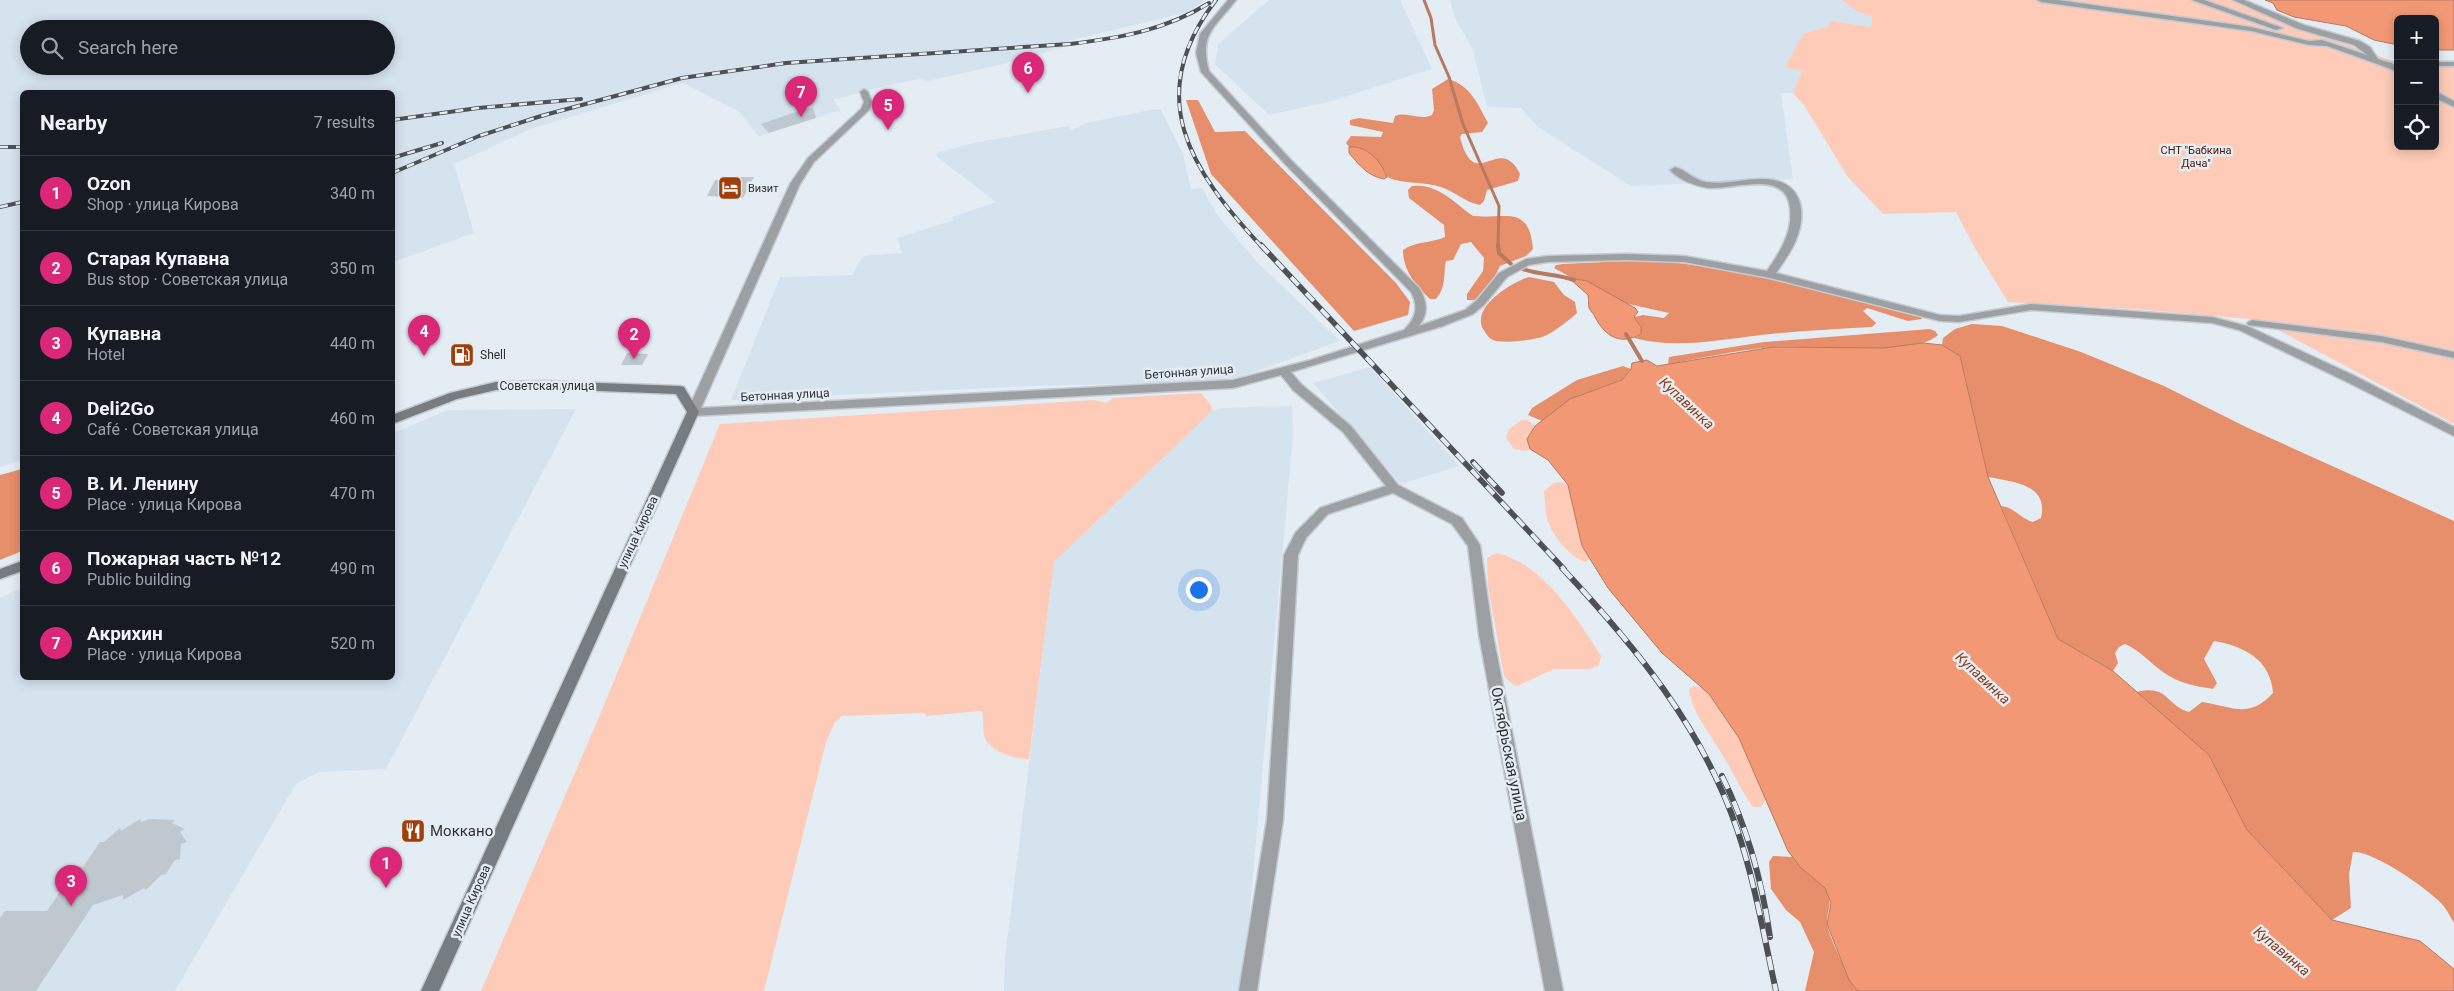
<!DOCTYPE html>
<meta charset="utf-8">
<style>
:root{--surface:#171b24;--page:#242831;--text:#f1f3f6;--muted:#9ea1a6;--line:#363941;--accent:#db2777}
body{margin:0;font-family:Roboto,sans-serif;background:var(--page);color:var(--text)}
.controls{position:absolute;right:15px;top:15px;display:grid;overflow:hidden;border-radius:8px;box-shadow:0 2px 12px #0003}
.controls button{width:45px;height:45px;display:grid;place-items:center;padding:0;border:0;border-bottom:1px solid var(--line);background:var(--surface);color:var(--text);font:25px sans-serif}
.you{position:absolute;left:1198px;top:589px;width:18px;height:18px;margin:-12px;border:4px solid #fff;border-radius:50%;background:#1a73e8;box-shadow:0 0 0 8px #1a73e833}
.badge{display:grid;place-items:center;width:32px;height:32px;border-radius:50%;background:var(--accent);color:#fff;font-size:16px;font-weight:700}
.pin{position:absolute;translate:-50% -41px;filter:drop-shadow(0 1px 2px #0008)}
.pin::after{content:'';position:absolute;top:26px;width:18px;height:15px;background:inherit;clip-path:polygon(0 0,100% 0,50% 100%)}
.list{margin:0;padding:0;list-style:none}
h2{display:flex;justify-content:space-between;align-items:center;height:65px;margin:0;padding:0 20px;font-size:21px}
h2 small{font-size:16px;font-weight:400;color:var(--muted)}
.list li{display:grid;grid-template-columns:32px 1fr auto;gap:15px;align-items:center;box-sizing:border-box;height:75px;padding:0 20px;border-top:1px solid var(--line)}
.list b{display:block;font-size:19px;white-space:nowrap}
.list p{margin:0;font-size:16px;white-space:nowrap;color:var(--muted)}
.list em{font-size:16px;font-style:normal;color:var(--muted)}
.icon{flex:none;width:28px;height:28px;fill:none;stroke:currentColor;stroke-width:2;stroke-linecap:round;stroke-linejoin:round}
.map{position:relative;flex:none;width:2454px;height:991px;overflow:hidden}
.search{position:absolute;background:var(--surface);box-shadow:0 2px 12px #0003;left:20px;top:20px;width:375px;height:55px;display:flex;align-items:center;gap:12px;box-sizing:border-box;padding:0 18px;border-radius:28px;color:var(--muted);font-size:19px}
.panel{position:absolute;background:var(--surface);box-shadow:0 2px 12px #0003;left:20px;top:90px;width:375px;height:590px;border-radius:8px}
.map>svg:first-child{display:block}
</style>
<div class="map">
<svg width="2454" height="991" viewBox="0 0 2454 991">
<rect width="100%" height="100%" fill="#e5edf4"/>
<g fill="#d5e3ef" fill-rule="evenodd">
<path d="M0,0H1204L1189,12L1068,41L1071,45L999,65L928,81L920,79L881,87L833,100L841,110L759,136L738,111L683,83L531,129L454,164L474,233L393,262L392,92H22V460L0,467ZM29,29H386V66H29Z"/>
<path d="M1269,0H1400L1432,69L1328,102L1269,115L1215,64L1218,44Z"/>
<path d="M1450,0H1842L1858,12L1872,16L1871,27L1830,21L1829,26L1803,34L1786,66L1803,70L1793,93H1781L1793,179L1631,186L1538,127L1521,108L1487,107L1473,50L1455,18Z"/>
<path d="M1155,109L1161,110L1183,154L1191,189L1202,188L1218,216L1257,262L1340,341L1243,376L1208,382L1032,386L731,400L780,277L852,275L863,256L902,253L897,238L954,220L952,217L996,202L936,156L939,152L978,142L1068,126L1072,130L1086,123Z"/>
<path d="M1370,367L1459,466L1401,484L1313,383Z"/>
<path d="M1292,406L1293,436L1247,941L1240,991H1004L1005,958L1054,562L1212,411L1222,408Z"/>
<path d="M576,409L386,769L319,772L296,784L175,991H0V598L22,588V678H392L393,433L448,410Z"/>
</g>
<g fill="#fdcbb7">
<path d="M1842,0H2232L2278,20L2398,63V146H2435V66L2454,64V424L2276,329L2249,319L2134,309L2008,302L1975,248L1956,212L1883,214L1848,177L1804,105L1793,93L1802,71L1785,67L1803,34L1829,26L1830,21L1871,27L1872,16L1858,12Z"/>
<path d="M1201,393L1211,405L1212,411L1054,562L1029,759C1016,759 993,753 986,740C982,733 984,720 982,711L926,716L925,713L842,716L835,722L826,742L764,991H481L602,710L720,424L1094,400L1106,403L1113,398Z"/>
<path d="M1522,420H1528L1535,426L1527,439L1530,449L1525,451L1514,449L1506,438L1509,429Z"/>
<path d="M1560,482L1568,485L1582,546L1590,559L1585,562C1570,557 1551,534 1547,518C1545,509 1545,500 1544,491L1554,483Z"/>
<path d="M1497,553C1543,564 1578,619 1601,656L1599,665L1590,669H1554L1517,686L1511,683L1504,676L1488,586L1487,558Z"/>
<path d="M1693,686L1703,688L1709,694L1739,738L1766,800L1760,807H1753C1741,791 1734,773 1723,756C1712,736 1692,713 1689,690Z"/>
</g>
<g fill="#e78e6a">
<path d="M1448,79C1470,85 1478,104 1488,123L1482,132L1462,134L1460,137C1475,196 1499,131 1520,174L1518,181L1487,190L1484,201L1480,205C1465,202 1455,192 1441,187C1423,181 1404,185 1387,177L1385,171L1354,147H1349L1346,143L1351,136L1381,137L1383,132L1350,125V120L1359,118L1393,123L1395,116C1408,111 1419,121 1432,115L1434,110L1432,89Z"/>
<path d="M1186,100H1198L1215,132L1245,131L1396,283L1410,302L1408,315L1354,331L1211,174Z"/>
<path d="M1412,186C1438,183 1453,202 1473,216C1506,219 1529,204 1533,249L1526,256L1500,266L1495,276L1475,300H1467V294L1483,271L1484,258L1471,242L1461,244L1453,260L1446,261C1443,274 1447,286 1436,299H1430C1415,285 1403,270 1403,250C1416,241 1432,243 1445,237L1444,225L1409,198L1408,190Z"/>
<path d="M1647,260C1740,267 1831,292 1921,315L1922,319L1908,321L1867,308L1863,311L1876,323L1872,327C1835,329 1798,331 1761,335C1719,340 1675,349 1634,338L1641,334V327L1634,317L1643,315L1664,318L1669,313L1624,303L1587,281L1574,279L1554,268L1556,265L1563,264Z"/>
<path d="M1529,277L1554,282L1564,295L1575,302L1577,313C1568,321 1553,333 1542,337C1533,340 1501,344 1493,340C1488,338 1486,333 1483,329C1471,307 1512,282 1529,277Z"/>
<path d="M1972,324L2002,326L2081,352L2164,386L2248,428L2454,521V923C2450,916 2446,908 2441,903C2427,888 2372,850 2353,852L2349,874L2351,908L2332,920L2247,830L2209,755L2136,692C2169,684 2165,705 2189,712L2202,702C2234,707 2249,719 2273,693C2271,660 2244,646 2214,641L2204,659L2217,683L2213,689C2195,686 2178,683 2163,672C2149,662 2141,651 2125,644L2119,647L2115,653L2118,663L2113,671L2058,639L2001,506C2014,507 2021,519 2033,522L2041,518C2049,484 2013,482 1988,477L1960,356L1942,345L1943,338L1955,329Z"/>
<path d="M1930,329L1935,331L1938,335C1913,358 1809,345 1773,347C1738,350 1702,358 1668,364L1669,357L1764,342Z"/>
<path d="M1623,366L1631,369L1622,380L1570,399L1542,421L1528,415L1532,408L1577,380Z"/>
<path d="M22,469V551L0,560V475Z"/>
<path d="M1773,856L1793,857C1801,869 1820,879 1826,890C1834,906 1826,909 1827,924C1828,935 1850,981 1858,991H1805L1814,952L1800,922L1786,910L1771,889L1769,862Z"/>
</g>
<g fill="#f39874" stroke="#b87961">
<path d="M2265,0H2454V50H2435V19H2398V45L2374,40L2346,26L2294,17L2277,10L2273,3Z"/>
<path d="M1349,147C1367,145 1381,161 1387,177L1384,179C1368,176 1360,166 1349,153Z"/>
<path d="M1569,278L1587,281L1635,308L1638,312L1634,317L1641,327V334C1620,346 1605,336 1595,317C1594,314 1589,310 1589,307C1588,303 1589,300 1588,295Z"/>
<path d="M1923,343L1942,345L1960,356L1988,477L2058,639L2113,671L2209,755L2247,830L2332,920L2420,941L2454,969V991H1858L1849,980L1827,924L1831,903L1825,888L1801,868L1788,851L1739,738L1709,694L1662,653L1608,588L1582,546L1568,485L1548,460L1530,449L1527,439L1535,426L1570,399L1622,380L1631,369L1632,363L1647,360L1657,366L1773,347L1884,348Z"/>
</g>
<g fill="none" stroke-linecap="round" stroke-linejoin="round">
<path stroke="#b87961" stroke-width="3" d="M1424,0L1431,18L1435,45L1449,77L1463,124L1499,206L1498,247"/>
<g stroke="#b87961" stroke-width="4">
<path d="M1498,245L1499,253L1511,264"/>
<path d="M1523,269C1540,275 1557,274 1574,280"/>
<path d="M1626,334L1642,361"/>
</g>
</g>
<g fill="#c0c8cf">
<path d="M813,108L816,118L797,124L769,133L761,124L804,109Z"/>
<path d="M727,177H754L743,198L707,196L715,180H725Z"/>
<path d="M627,353L648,354L642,365H621Z"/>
<path d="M140,819L141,822L150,819L175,820L172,823L185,829L180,832L187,842L181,844L180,859L174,861L166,874L161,875L146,890L144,888L123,900V895L93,905L36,991H0V918L5,911H47L78,866L83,867L100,842H104L120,828L121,831Z"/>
</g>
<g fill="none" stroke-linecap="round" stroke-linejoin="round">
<defs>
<g id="street">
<path d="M1228,0H1236C1215,28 1199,33 1209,71L1291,160L1419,288C1427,301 1429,313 1419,326L1465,310L1476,301L1499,273L1526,259L1548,256L1626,254L1684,256L1767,271C1780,252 1793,232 1790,208C1786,169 1734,190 1708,188C1695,186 1679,180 1670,170L1675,167C1686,170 1694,180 1706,182C1725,185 1745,178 1764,179C1801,180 1808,210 1796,240C1791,252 1783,263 1776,273L1940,315L1959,316L2031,304L2212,317L2247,326L2353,375L2454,427V436L2345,381L2239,330L2212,323L2031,310L1959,322L1940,321L1770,278L1684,262L1626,260L1548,262L1529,265L1507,277L1484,305L1473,314L1443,326L1291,372L1301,384L1351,426L1398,485L1462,518L1480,545L1493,635L1563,991H1545L1479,635L1468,546L1452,524L1393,493L1328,514L1306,538L1298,555L1283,820L1257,991H1239L1267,820L1284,555L1296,532L1320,508L1386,486L1343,432L1293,390L1281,375L1233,388L693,416L687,412L790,184L808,158L861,109L864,102L860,92L864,89L868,92L872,102L869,110L814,162L800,184L701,408L1233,380L1311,360L1404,330C1416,318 1419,307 1411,292L1285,164L1201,72L1196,53L1200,34Z"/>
<path d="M2037,0H2058L2251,27L2309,41L2322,40L2367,55L2354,45L2298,29L2233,0H2244L2304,25L2360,41L2370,47L2378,59L2397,65L2398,73L2391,69L2327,46L2309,45L2251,31L2041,2Z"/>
<path d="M2192,0H2204L2283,28L2276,30Z"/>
<rect x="2435" y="62" width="19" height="4"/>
<path d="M2435,91L2454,101V107L2435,98Z"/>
<path d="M2252,320L2381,336L2454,352V358L2381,342L2248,325L2247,323Z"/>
</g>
<g id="secondary">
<path d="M548,381L680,386L684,387L699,412L439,991H421L687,412L676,394L548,389L496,390L457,399L392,424V415L450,393L496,382Z"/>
<path d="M22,561V571L0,579V569Z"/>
</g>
</defs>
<use href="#street" stroke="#c4cbd2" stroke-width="3"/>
<use href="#secondary" stroke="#c4cbd2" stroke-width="3"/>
<use href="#street" fill="#9da0a3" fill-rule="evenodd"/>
<use href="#secondary" fill="#777c80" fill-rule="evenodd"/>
<defs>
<g id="rail-far2">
<path d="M1216,0C1142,96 1190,170 1262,247"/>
<path d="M392,120L478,108L581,99"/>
<path d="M0,147H22"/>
<path d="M392,158L442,143"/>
<path d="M392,173L479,136L541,116L682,78L786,63L1070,44C1120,38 1166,30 1209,3"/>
<path d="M0,207L22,202"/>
</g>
<g id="rail-far1">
<path d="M1261,245L1564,569"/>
<path d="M1473,462L1502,493"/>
</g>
<g id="rail">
<path d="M1562,568C1635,646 1702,727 1737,829C1755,882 1764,937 1776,991"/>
<path d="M1722,776C1747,827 1762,880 1770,937"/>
</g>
</defs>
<use href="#rail-far2" stroke="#4d5054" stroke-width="4"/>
<use href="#rail-far1" stroke="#4d5054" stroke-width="5.5"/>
<use href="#rail" stroke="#4d5054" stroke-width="6"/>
<use href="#rail-far2" stroke="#e5edf4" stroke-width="2.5" stroke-dasharray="8" stroke-linecap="butt"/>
<use href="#rail-far1" stroke="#e5edf4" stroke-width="4" stroke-dasharray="11" stroke-linecap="butt"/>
<use href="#rail" stroke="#e5edf4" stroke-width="4.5" stroke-dasharray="14" stroke-linecap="butt"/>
</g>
<defs>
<symbol id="hotel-square" viewBox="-11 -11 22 22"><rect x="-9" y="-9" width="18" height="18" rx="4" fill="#a23e09" stroke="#e5edf4"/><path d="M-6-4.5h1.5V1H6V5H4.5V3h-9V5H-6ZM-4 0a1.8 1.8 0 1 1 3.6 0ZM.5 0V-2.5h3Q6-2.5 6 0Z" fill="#fff"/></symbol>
<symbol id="fuel-square" viewBox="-11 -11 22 22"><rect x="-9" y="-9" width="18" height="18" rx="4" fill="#a23e09" stroke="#e5edf4"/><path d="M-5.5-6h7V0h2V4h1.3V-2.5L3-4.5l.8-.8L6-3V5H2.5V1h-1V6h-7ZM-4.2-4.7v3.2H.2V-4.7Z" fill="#fff"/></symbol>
<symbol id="restaurant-square" viewBox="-11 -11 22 22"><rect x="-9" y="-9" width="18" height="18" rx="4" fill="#a23e09" stroke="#e5edf4"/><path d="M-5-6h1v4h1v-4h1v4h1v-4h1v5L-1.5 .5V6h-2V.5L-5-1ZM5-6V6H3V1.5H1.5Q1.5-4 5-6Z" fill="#fff"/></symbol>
</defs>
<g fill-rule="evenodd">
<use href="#hotel-square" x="716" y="174" width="28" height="28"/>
<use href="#fuel-square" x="448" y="341" width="28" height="28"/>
<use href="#restaurant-square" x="399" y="817" width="28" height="28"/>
</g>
<g text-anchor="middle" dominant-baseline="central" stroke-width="5" stroke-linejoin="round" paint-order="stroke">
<g font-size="11" fill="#4e1700" stroke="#e5edf4">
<text x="2196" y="150">СНТ "Бабкина<tspan x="2196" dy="13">Дача"</tspan></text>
</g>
<g font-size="11" fill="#2f3235" stroke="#e5edf4" text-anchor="start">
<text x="748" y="188">Визит</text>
</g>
<g font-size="12" fill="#2f3235" stroke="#e5edf4" text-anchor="start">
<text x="480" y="355">Shell</text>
</g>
<g font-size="12" fill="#2f3235" stroke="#e5edf4">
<text transform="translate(1189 372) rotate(-4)">Бетонная улица</text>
<text x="547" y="386">Советская улица</text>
<text transform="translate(785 395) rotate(-3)">Бетонная улица</text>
<text transform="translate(638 532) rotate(-65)">улица Кирова</text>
<text transform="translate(471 901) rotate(-66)">улица Кирова</text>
</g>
<g font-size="14" font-style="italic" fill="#8b3b16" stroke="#e5edf4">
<text transform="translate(1687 403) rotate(43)">Купавинка</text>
<text transform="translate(1983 678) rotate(43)">Купавинка</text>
<text transform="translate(2282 951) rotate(40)">Купавинка</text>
</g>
<g font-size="15" fill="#2f3235" stroke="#e5edf4">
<text transform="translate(1509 754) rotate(79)">Октябрьская улица</text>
</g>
<g font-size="15" fill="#2f3235" stroke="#e5edf4" text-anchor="start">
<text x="430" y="831">Моккано</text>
</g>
</g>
</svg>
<div class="controls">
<button>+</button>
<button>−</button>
<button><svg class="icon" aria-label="locate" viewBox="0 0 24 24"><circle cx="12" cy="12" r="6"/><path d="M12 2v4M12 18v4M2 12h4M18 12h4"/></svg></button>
</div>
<div class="you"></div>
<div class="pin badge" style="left:386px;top:888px">1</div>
<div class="pin badge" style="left:634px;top:359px">2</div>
<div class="pin badge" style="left:71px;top:906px">3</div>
<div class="pin badge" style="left:424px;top:356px">4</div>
<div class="pin badge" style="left:888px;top:130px">5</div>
<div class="pin badge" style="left:1028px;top:93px">6</div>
<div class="pin badge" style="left:801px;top:117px">7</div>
<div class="search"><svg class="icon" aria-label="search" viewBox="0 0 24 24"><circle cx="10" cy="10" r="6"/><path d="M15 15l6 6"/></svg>Search here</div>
<section class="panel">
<h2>Nearby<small>7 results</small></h2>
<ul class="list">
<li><span class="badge">1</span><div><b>Ozon</b><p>Shop · улица Кирова</p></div><em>340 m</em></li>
<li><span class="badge">2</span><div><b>Старая Купавна</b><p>Bus stop · Советская улица</p></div><em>350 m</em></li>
<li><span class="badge">3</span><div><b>Купавна</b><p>Hotel</p></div><em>440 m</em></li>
<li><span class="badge">4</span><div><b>Deli2Go</b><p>Café · Советская улица</p></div><em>460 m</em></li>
<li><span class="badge">5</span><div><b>В. И. Ленину</b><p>Place · улица Кирова</p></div><em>470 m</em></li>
<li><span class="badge">6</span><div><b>Пожарная часть №12</b><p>Public building</p></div><em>490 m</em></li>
<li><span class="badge">7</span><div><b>Акрихин</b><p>Place · улица Кирова</p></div><em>520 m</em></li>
</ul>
</section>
</div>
